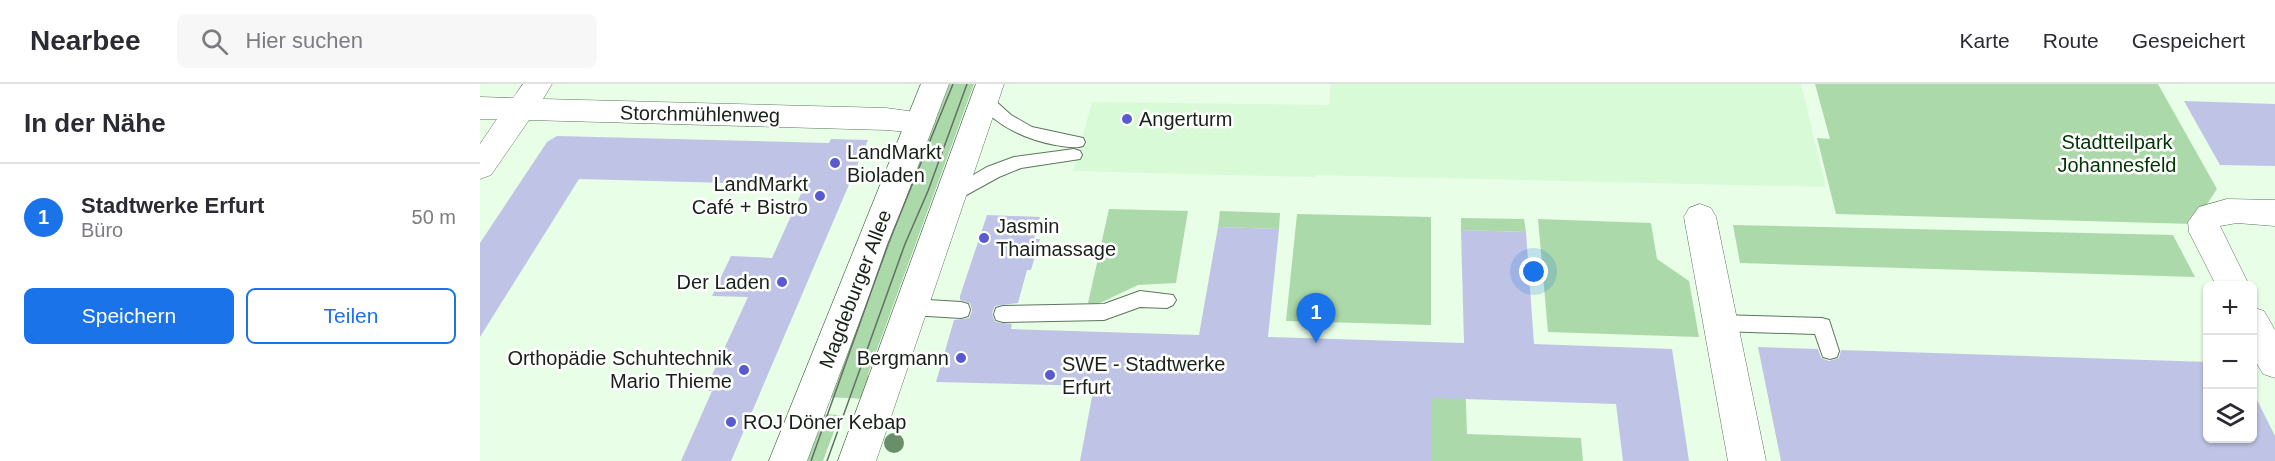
<!DOCTYPE html>
<html lang="de">
<meta charset="utf-8">
<style>
:root{--surface:#fff;--page:#f7f7f7;--text:#2b2b33;--muted:#7c7c81;--line:#e1e1e2;--accent:#1a73e8}
body{margin:0;font-family:Arial,sans-serif;background:var(--page);color:var(--text)}
.controls{position:absolute;right:18px;bottom:18px;display:grid;overflow:hidden;border-radius:9px;box-shadow:0 2px 4px #0004}
.controls button{width:54px;height:54px;display:grid;place-items:center;padding:0;border:0;border-bottom:2px solid var(--line);background:var(--surface);color:var(--text);font:30px sans-serif}
.you{position:absolute;left:1054px;top:188px;width:21px;height:21px;margin:-15px;border:4px solid #fff;border-radius:50%;background:#1a73e8;box-shadow:0 0 0 9px #1a73e833}
.badge{display:grid;place-items:center;width:39px;height:39px;border-radius:50%;background:var(--accent);color:#fff;font-size:20px;font-weight:700}
.pin{position:absolute;translate:-50% -50px;filter:drop-shadow(0 2px 3px #0008)}
.pin::after{content:'';position:absolute;top:32px;width:21px;height:18px;background:inherit;clip-path:polygon(0 0,100% 0,50% 100%)}
.list{margin:0;padding:0;list-style:none}
h2{display:flex;justify-content:space-between;align-items:center;height:78px;margin:0;padding:0 24px;font-size:26px}
h2 small{font-size:20px;font-weight:400;color:var(--muted)}
.list li{display:grid;grid-template-columns:39px 1fr auto;gap:18px;align-items:center;box-sizing:border-box;height:108px;padding:0 24px;border-top:2px solid var(--line)}
.list b{display:block;font-size:22px;white-space:nowrap}
.list p{margin:0;font-size:20px;white-space:nowrap;color:var(--muted)}
.list em{font-size:20px;font-style:normal;color:var(--muted)}
.actions{display:flex;gap:12px;padding:18px 24px}
.actions a{flex:1;padding:14px 0;border:2px solid var(--accent);border-radius:9px;text-align:center;font-size:21px;color:var(--accent)}
.actions .main{background:var(--accent);color:#fff}
.icon{flex:none;width:33px;height:33px;fill:none;stroke:currentColor;stroke-width:2;stroke-linecap:round;stroke-linejoin:round}
.map{position:relative;flex:none;width:1795px;height:377px;overflow:hidden}
header{display:flex;align-items:center;gap:36px;box-sizing:border-box;height:84px;padding:0 30px;background:var(--surface);border-bottom:2px solid var(--line)}
header strong{font-size:28px}
nav{display:flex;gap:33px;margin-inline-start:auto;font-size:21px}
.search{width:420px;height:54px;background:var(--page);display:flex;align-items:center;gap:15px;box-sizing:border-box;padding:0 21px;border-radius:9px;color:var(--muted);font-size:22px}
main{display:flex}
aside{flex:1;background:var(--surface)}
.map>svg:first-child{display:block}
</style>
<header>
<strong>Nearbee</strong>
<div class="search"><svg class="icon" aria-label="search" viewBox="0 0 24 24"><circle cx="10" cy="10" r="6"/><path d="M15 15l6 6"/></svg>Hier suchen</div>
<nav><a>Karte</a><a>Route</a><a>Gespeichert</a></nav>
</header>
<main>
<aside>
<h2>In der Nähe<small></small></h2>
<ul class="list">
<li><span class="badge">1</span><div><b>Stadtwerke Erfurt</b><p>Büro</p></div><em>50 m</em></li>
</ul>
<div class="actions"><a class="main">Speichern</a><a>Teilen</a></div>
</aside>
<div class="map">
<svg width="1795" height="377" viewBox="0 0 1795 377">
<rect width="100%" height="100%" fill="#e8fee7"/>
<path fill="#d8fad7" d="M851,0H1321L1346,103L835,91V93L593,87L612,18L849,21Z"/>
<g fill="#acd9aa">
<path d="M465,0H494L388,290V315L344,313Z"/>
<path d="M1335,0H1678L1737,105L1714,140L1356,130L1337,54L1350,55Z"/>
<path d="M629,125L708,127L696,199L658,201L618,220L608,219Z"/>
<path d="M740,127L800,129L799,145L738,143Z"/>
<path d="M817,130L951,133V241L806,237Z"/>
<path d="M981,134L1044,135L1046,148L981,146Z"/>
<path d="M1058,135L1171,139L1177,175L1209,197L1219,253L1068,248Z"/>
<path d="M1253,141L1693,151L1715,193L1260,179Z"/>
<path d="M952,291H985L987,350L1101,354L1103,377H952Z"/>
<path d="M343,330L360,331L343,377H325Z"/>
</g>
<g fill="#bfc4e6">
<path d="M1704,17L1795,20V82L1740,81Z"/>
<path d="M77,52L349,59L351,55L388,56L251,377H201L232,307H228L236,291H232L268,213L232,212L251,172L292,174L325,101L99,95L0,253V159L67,58Z"/>
<path d="M507,131L560,133L554,155H560L551,186H547L538,219L515,222L512,229L515,238L532,240L531,245L719,251L738,143L799,145L788,253L984,259L981,146L1046,148L1054,260L1192,265L1209,377H1143L1136,320L952,314V377H600L614,302L456,298L474,236L489,234L492,227L490,219L480,216V212Z"/>
<path d="M1278,263L1338,265L1341,274L1349,277L1359,274L1361,266L1728,278V354H1773V308L1795,352V377H1301Z"/>
</g>
<g fill="none" stroke-linecap="round" stroke-linejoin="round">
<defs>
<g id="service">
<path d="M504,10L510,12L531,31L552,43L603,54L605,58L603,62C594,65 584,62 575,61C544,55 520,43 498,20L496,16L498,12Z"/>
<path d="M594,65L600,67L602,71L600,75L541,84L519,93L470,120L464,118L461,113L464,108L507,83L534,73Z"/>
<path d="M660,207L693,211L696,216L693,221L687,224L660,223L624,236L523,238L516,236L514,230L516,224L523,222L624,220Z"/>
<path d="M431,215L481,218L488,220L490,226L488,232L481,234L431,231L424,229L422,223L424,217Z"/>
<path d="M1239,231L1342,234L1349,236L1359,267L1357,273L1350,275L1343,273L1335,250L1239,247L1232,245L1230,239L1232,233Z"/>
</g>
<g id="minor">
<path d="M43,0H72L63,15L406,24L450,30L455,38L450,46L440,49L406,46L49,36L11,91L0,95V60L17,35H0V13L33,14Z"/>
<path d="M1747,115L1795,116V142L1757,139L1740,142L1769,201H1736L1709,148L1708,138L1719,123Z"/>
<path d="M1220,120L1231,124L1236,133L1286,377H1248L1204,133L1209,124Z"/>
<path d="M1772,223L1784,227L1795,246V294L1783,290L1772,271Z"/>
</g>
<g id="secondary">
<path d="M441,0H469L327,377H289Z"/>
<path d="M496,0H524L396,377H358Z"/>
</g>
</defs>
<use href="#service" stroke="#5d765c" stroke-width="2"/>
<use href="#minor" stroke="#5d765c" stroke-width="1"/>
<use href="#secondary" stroke="#5d765c" stroke-width="1"/>
<use href="#service" fill="#fff" fill-rule="evenodd"/>
<use href="#minor" fill="#fff" fill-rule="evenodd"/>
<use href="#secondary" fill="#fff" fill-rule="evenodd"/>
<g stroke="#637162" stroke-width="1.5">
<path d="M331,377L408,160L473,0"/>
<path d="M347,377L425,160L448,107L487,0"/>
</g>
</g>
<circle fill="#688f6a" cx="414" cy="359" r="10"/>
<g fill="#5959d0" stroke="#fff" stroke-width="2">
<circle cx="647" cy="35" r="6"/>
<circle cx="355" cy="79" r="6"/>
<circle cx="340" cy="112" r="6"/>
<circle cx="504" cy="154" r="6"/>
<circle cx="302" cy="198" r="6"/>
<circle cx="481" cy="274" r="6"/>
<circle cx="264" cy="286" r="6"/>
<circle cx="570" cy="291" r="6"/>
<circle cx="251" cy="338" r="6"/>
</g>
<g text-anchor="middle" dominant-baseline="central" stroke-width="5" stroke-linejoin="round" paint-order="stroke">
<g font-size="20" fill="#182218" stroke="#fff">
<text transform="translate(220 30) rotate(1)">Storchmühlenweg</text>
<text transform="translate(375 205) rotate(-69)">Magdeburger Allee</text>
</g>
<g font-size="20" fill="#182218" stroke="#fff" text-anchor="start">
<text x="659" y="35">Angerturm</text>
<text x="367" y="68">LandMarkt<tspan x="367" dy="23">Bioladen</tspan></text>
<text x="328" y="100" text-anchor="end">LandMarkt<tspan x="328" dy="23">Café + Bistro</tspan></text>
<text x="516" y="142">Jasmin<tspan x="516" dy="23">Thaimassage</tspan></text>
<text x="290" y="198" text-anchor="end">Der Laden</text>
<text x="252" y="274" text-anchor="end">Orthopädie Schuhtechnik<tspan x="252" dy="23">Mario Thieme</tspan></text>
<text x="469" y="274" text-anchor="end">Bergmann</text>
<text x="582" y="280">SWE - Stadtwerke<tspan x="582" dy="23">Erfurt</tspan></text>
<text x="263" y="338">ROJ Döner Kebap</text>
</g>
<g font-size="20" fill="#003503" stroke="#fff">
<text x="1637" y="58">Stadtteilpark<tspan x="1637" dy="23">Johannesfeld</tspan></text>
</g>
</g>
</svg>
<div class="controls">
<button>+</button>
<button>−</button>
<button><svg class="icon" aria-label="layers" viewBox="0 0 24 24"><path d="M12 4l9 5-9 5-9-5zM3 14l9 5 9-5"/></svg></button>
</div>
<div class="you"></div>
<div class="pin badge" style="left:836px;top:259px">1</div>
</div>
</main>
